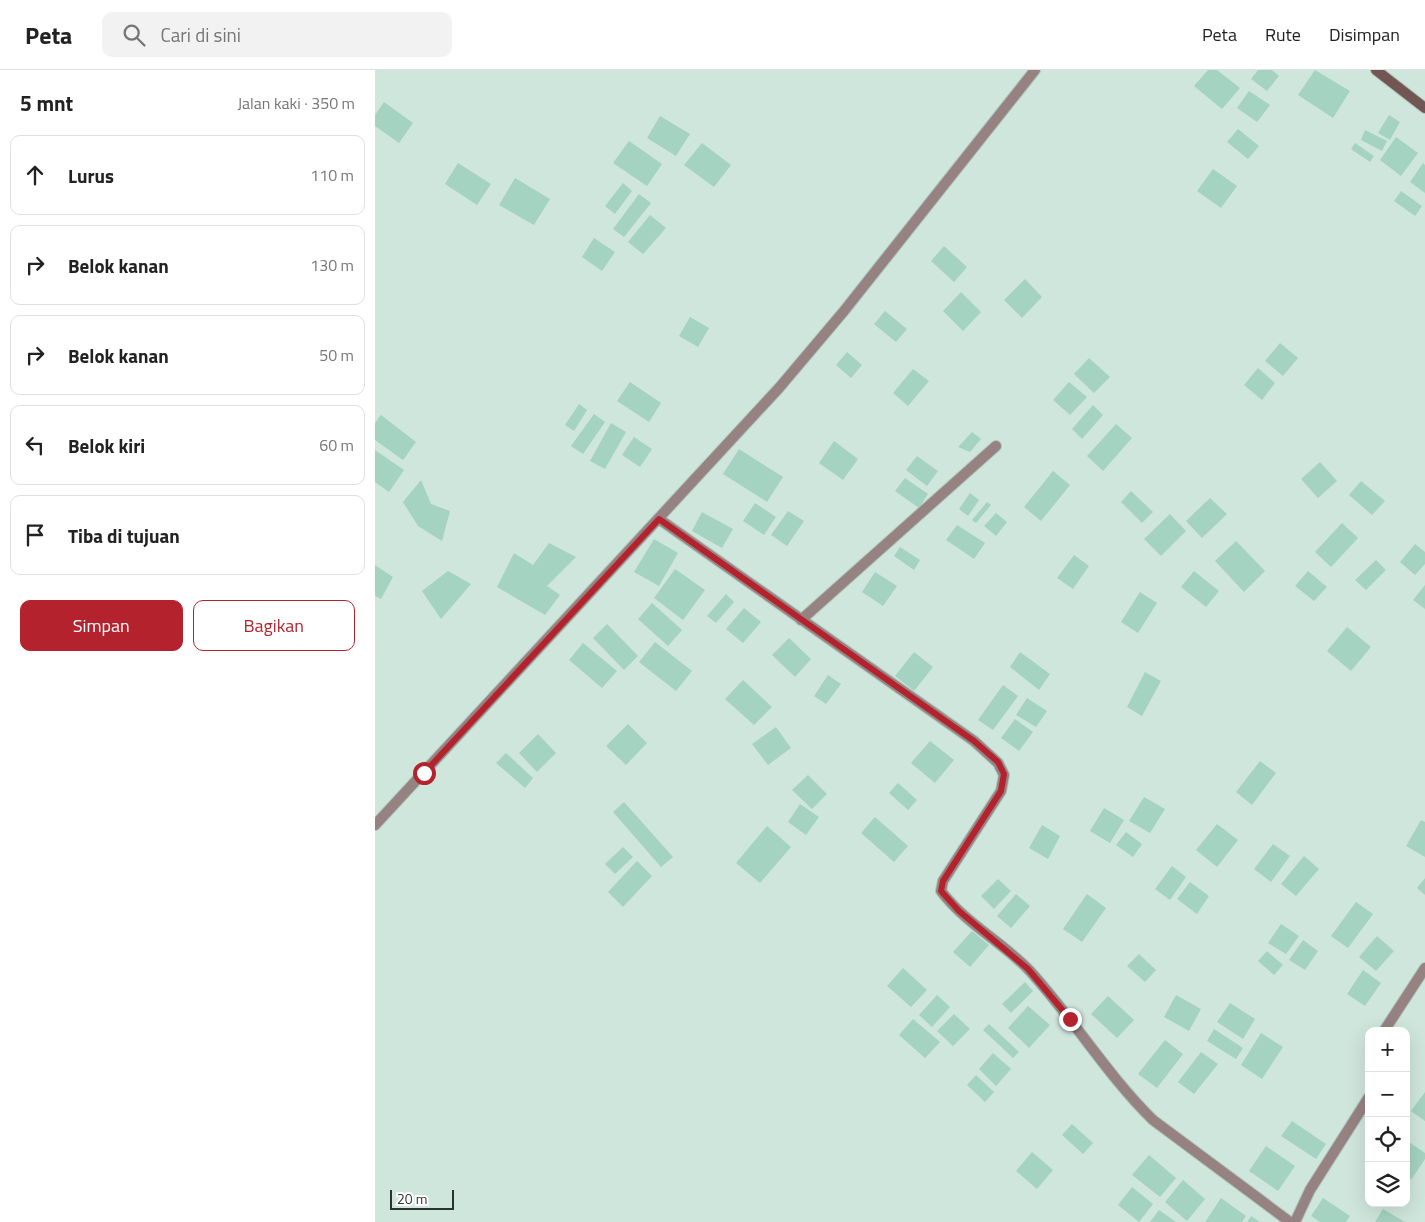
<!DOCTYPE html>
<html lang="id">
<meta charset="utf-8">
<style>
:root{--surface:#fff;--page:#f2f2f2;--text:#222;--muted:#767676;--line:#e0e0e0;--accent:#b4232d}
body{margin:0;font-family:"Titillium Web",sans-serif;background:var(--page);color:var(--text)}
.controls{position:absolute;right:15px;bottom:15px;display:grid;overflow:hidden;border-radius:10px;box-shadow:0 5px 20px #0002}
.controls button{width:45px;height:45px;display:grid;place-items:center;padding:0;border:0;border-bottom:1px solid var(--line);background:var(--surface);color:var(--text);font:25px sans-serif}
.scale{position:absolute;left:15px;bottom:12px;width:64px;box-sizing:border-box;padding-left:5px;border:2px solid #2a3330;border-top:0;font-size:14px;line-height:18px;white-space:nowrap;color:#2a3330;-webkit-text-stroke:4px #fff;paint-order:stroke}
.stop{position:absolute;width:15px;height:15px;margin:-11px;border:4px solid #b4232d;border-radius:50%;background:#fff}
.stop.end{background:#b4232d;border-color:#fff;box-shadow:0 1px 5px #0008}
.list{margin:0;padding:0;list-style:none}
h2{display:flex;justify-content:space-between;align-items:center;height:65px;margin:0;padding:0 20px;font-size:21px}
h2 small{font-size:16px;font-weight:400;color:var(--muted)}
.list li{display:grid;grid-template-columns:32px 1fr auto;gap:15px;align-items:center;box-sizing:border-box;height:80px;margin:0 10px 10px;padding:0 10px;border:1px solid var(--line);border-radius:10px}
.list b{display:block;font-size:19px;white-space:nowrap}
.list em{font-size:16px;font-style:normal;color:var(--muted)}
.actions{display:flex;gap:10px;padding:15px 20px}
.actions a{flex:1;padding:11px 0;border:1px solid var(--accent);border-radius:10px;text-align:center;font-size:18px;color:var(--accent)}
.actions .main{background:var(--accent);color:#fff}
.icon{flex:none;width:28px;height:28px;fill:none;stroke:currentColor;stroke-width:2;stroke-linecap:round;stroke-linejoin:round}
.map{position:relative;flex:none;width:1050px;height:1152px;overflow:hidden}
header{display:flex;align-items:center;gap:30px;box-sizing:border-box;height:70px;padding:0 25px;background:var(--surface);border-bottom:1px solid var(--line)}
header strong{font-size:24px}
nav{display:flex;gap:28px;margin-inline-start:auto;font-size:18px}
.search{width:350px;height:45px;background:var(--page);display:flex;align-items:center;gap:12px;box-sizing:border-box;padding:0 18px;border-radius:10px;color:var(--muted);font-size:19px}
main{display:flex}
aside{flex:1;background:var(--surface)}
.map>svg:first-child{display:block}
</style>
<header>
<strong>Peta</strong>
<div class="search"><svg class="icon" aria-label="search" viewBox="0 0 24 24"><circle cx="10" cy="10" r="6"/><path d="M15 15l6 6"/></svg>Cari di sini</div>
<nav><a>Peta</a><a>Rute</a><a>Disimpan</a></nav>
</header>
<main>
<aside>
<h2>5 mnt<small>Jalan kaki · 350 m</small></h2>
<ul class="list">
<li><svg class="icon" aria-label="ahead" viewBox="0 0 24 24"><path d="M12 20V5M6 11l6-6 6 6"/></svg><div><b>Lurus</b></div><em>110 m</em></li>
<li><svg class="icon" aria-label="right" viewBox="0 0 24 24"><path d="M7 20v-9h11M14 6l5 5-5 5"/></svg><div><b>Belok kanan</b></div><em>130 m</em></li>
<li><svg class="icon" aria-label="right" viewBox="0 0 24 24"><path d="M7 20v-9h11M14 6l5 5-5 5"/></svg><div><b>Belok kanan</b></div><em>50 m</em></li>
<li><svg class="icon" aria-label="left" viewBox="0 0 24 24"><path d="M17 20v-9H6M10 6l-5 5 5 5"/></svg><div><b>Belok kiri</b></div><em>60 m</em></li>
<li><svg class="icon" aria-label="arrive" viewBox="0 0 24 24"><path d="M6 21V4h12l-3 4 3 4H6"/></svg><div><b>Tiba di tujuan</b></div></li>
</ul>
<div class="actions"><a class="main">Simpan</a><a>Bagikan</a></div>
</aside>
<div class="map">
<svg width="1050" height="1152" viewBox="0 0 1050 1152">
<rect width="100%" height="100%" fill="#cfe6dd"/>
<g fill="#a5d3c1">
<path d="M833,0H842L865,18L847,39L819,16Z"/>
<path d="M883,0H897L904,6L892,21L876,9Z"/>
<path d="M940,0L975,21L958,48L923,25Z"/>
<path d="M874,21L895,35L882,52L862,38Z"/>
<path d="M9,32L38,53L24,73L0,56V45Z"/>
<path d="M1014,45L1025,52L1015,70L1003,63Z"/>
<path d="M285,46L315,64L301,86L272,68Z"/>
<path d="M863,59L884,76L873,89L852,72Z"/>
<path d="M990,60L1012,71L1007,81L986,70Z"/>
<path d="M1021,67L1043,83L1026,106L1005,90Z"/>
<path d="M254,71L287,94L272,116L238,93Z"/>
<path d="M327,73L356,95L339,117L309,95Z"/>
<path d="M980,73L999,86L995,92L976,79Z"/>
<path d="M83,93L116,114L102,135L70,114Z"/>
<path d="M1048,93L1050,95V123L1035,112Z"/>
<path d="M838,99L862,116L846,138L822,121Z"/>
<path d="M140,108L175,129L159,155L124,135Z"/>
<path d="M248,113L257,121L240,144L230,136Z"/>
<path d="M1026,121L1047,136L1040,146L1019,131Z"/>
<path d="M264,124L276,133L249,167L238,159Z"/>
<path d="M275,145L291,158L268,184L253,172Z"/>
<path d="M219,168L240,182L227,201L207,187Z"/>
<path d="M569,176L592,197L579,212L556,191Z"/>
<path d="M650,209L667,227L647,248L629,230Z"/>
<path d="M586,222L606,242L588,261L568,241Z"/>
<path d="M510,241L532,259L521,272L499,254Z"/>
<path d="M315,247L334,258L323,277L304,266Z"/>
<path d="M905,273L923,288L908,306L890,291Z"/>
<path d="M472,282L487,295L476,308L461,295Z"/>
<path d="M714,288L735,307L719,323L699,304Z"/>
<path d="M883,298L900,313L887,330L869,315Z"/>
<path d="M538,299L554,311L533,336L518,323Z"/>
<path d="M255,312L286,333L274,352L242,331Z"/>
<path d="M694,312L712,327L695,345L678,330Z"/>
<path d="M204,334L212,340L199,361L190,355Z"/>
<path d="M718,335L728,345L707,369L697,359Z"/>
<path d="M219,344L230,352L208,384L196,376Z"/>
<path d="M6,345L41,372L28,390L0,370V353Z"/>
<path d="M236,353L251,362L230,399L215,391Z"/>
<path d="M741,354L757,368L728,401L712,386Z"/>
<path d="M597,362L606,369L595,382L583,377Z"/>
<path d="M259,367L277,379L265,397L247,385Z"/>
<path d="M459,371L483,389L468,410L444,393Z"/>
<path d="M364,379L408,407L392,432L348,404Z"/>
<path d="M0,380L29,400L14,422L0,412Z"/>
<path d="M542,386L563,401L552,416L531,400Z"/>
<path d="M945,392L962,411L943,428L926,409Z"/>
<path d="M678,401L695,415L666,451L649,437Z"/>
<path d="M530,408L553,424L544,438L520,421Z"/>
<path d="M46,410L56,434L75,441L67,471L43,456L28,432Z"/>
<path d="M986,411L1010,431L997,445L974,425Z"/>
<path d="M756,421L778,442L767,453L746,432Z"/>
<path d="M595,423L604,430L593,446L584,439Z"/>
<path d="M835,428L852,444L827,468L811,451Z"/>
<path d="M612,432L616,435L601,453L597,450Z"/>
<path d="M380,433L401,447L389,465L368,451Z"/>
<path d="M413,441L429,451L412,476L396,465Z"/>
<path d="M327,442L358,459L347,478L317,461Z"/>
<path d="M621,443L632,452L621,466L609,456Z"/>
<path d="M795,444L811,461L786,486L769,469Z"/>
<path d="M967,453L983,468L956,497L940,482Z"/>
<path d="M582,455L610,473L599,489L571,470Z"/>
<path d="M279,469L303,483L284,516L259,502Z"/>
<path d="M861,471L890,501L869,522L840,491Z"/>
<path d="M174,473L201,487L172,516L185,525L170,545L122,517L139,483L158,495Z"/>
<path d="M1040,474L1050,482V494L1040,505L1025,492Z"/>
<path d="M525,477L545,490L539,500L519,486Z"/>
<path d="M699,485L714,496L698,519L682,508Z"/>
<path d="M1001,490L1011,500L991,520L980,510Z"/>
<path d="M0,495L18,507L6,529L0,526Z"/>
<path d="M300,499L330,520L308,550L279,528Z"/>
<path d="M73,501L96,514L66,549L47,521Z"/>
<path d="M819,501L844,521L831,537L806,517Z"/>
<path d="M933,501L952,517L939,531L920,516Z"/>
<path d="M500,502L522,516L508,536L487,522Z"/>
<path d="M1050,515V539L1038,530Z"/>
<path d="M765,522L782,533L763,563L746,552Z"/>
<path d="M351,524L359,532L341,553L332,546Z"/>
<path d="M277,533L307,560L293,576L263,549Z"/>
<path d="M369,538L386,552L368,573L351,559Z"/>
<path d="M232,554L263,586L249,600L218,568Z"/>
<path d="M972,557L996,577L976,601L952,581Z"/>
<path d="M414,568L436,589L420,607L397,585Z"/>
<path d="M280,572L317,601L301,621L264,592Z"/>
<path d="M208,573L242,601L227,618L194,590Z"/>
<path d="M539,582L558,597L539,621L520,606Z"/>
<path d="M645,582L675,604L664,620L635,597Z"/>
<path d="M770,602L786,611L767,646L752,637Z"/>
<path d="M453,605L466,614L451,634L439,626Z"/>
<path d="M368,610L397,637L379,655L350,629Z"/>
<path d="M628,615L643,626L618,660L603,650Z"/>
<path d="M652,628L672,641L661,657L641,645Z"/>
<path d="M640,649L658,662L644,681L626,668Z"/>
<path d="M253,654L272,673L251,695L231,676Z"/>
<path d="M401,657L416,678L393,695L377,674Z"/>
<path d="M163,664L181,683L162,702L144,683Z"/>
<path d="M555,671L579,690L560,713L536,693Z"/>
<path d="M131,683L158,708L150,718L121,693Z"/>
<path d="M885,691L901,703L877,735L861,722Z"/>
<path d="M433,705L452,724L437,739L417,720Z"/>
<path d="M523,713L542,730L533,740L514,723Z"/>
<path d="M769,727L790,739L775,763L754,751Z"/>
<path d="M249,732L298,787L286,797L238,742Z"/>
<path d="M425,734L444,747L431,765L413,752Z"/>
<path d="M729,738L749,750L735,773L715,761Z"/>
<path d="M500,747L533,776L519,792L486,763Z"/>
<path d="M1046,750L1050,752V787L1031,776Z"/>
<path d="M842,754L863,770L842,797L821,780Z"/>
<path d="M667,755L685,766L673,789L654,778Z"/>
<path d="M392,756L416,777L385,813L361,793Z"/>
<path d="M751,762L767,774L758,787L741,775Z"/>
<path d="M898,774L915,786L896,812L879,799Z"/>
<path d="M248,777L258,787L240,804L230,794Z"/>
<path d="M929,786L944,799L921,826L906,814Z"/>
<path d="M262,791L277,806L248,837L233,822Z"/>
<path d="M797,796L811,807L795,830L780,819Z"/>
<path d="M1050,808V825L1042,818Z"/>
<path d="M623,809L636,821L619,839L606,826Z"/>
<path d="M815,812L834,826L822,844L802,829Z"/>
<path d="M641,824L655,836L636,858L622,846Z"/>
<path d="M712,824L731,838L707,872L688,859Z"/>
<path d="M981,832L998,844L973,878L956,866Z"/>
<path d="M906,854L924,866L911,884L893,873Z"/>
<path d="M597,861L614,875L595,897L578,882Z"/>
<path d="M1002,866L1019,881L1001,901L984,887Z"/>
<path d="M928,870L943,881L930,900L914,890Z"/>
<path d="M892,881L908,895L899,905L883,891Z"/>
<path d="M764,884L781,900L770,912L752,896Z"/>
<path d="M528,898L552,920L536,937L512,916Z"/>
<path d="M988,900L1006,913L990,936L972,924Z"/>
<path d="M650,912L658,921L636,943L627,934Z"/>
<path d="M562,925L575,937L557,957L544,945Z"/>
<path d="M801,925L826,939L814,961L789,947Z"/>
<path d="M733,926L759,950L742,968L716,944Z"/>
<path d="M855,933L880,949L868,969L842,952Z"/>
<path d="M653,936L675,955L654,978L633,958Z"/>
<path d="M579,944L595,959L578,976L562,961Z"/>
<path d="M538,949L565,972L550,988L524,965Z"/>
<path d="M614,954L644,982L638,988L608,960Z"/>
<path d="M839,959L868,978L861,989L832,971Z"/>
<path d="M886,963L908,977L887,1009L866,995Z"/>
<path d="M790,970L808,984L782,1018L763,1004Z"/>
<path d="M826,982L843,994L819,1024L803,1012Z"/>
<path d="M618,983L636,999L621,1016L604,999Z"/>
<path d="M601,1005L619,1022L610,1032L592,1015Z"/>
<path d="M1050,1022V1051L1036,1041Z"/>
<path d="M917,1051L951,1074L941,1089L906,1066Z"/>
<path d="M697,1054L718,1073L708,1084L687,1065Z"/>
<path d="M1031,1070L1050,1083V1089L1036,1110L1031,1107Z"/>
<path d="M891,1076L920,1096L903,1121L874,1101Z"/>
<path d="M657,1082L678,1100L662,1119L641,1101Z"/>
<path d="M774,1085L801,1108L785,1127L757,1105Z"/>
<path d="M808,1110L830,1129L812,1151L790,1132Z"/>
<path d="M757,1117L778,1134L764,1152L743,1135Z"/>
<path d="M846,1128L871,1146L867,1152H830Z"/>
<path d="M948,1128L975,1146L971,1152H945L936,1146Z"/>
<path d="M1008,1139L1030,1152H1000Z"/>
<path d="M784,1140L801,1152H775Z"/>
<path d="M876,1146L885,1152H872Z"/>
</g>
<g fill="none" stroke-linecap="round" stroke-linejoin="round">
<defs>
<g id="minor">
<path d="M284,449L599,671L623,693L629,705L626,721L568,811L566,821C590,853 627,872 654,900C698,948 732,1005 778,1050L915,1152"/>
<path d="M426,550L621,376"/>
<path d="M0,755L404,318L469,241L660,0"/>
<path d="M1009,961L1050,898"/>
<path d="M920,1152L935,1120L994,1027"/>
</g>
<path id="secondary" d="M1001,0L1050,38"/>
</defs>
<use href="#minor" stroke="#aec2ba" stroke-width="12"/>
<use href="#secondary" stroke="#aec2ba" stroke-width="12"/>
<use href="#minor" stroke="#968281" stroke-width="10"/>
<use href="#secondary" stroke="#715654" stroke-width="10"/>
</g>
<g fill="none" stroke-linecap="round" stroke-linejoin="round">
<path stroke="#b4232d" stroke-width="6" d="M49,703L284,449L599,671L623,692L629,704L626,721L568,811L566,821L584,841L653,899L695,949"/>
</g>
</svg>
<div class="controls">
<button>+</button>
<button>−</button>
<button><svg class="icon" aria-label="locate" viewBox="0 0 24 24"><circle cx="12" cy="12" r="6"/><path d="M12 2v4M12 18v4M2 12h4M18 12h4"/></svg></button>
<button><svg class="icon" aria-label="layers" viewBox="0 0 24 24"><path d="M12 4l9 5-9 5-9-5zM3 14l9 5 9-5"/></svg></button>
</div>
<div class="scale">20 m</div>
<div class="stop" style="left:49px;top:703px"></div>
<div class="stop end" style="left:695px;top:949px"></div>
</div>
</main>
